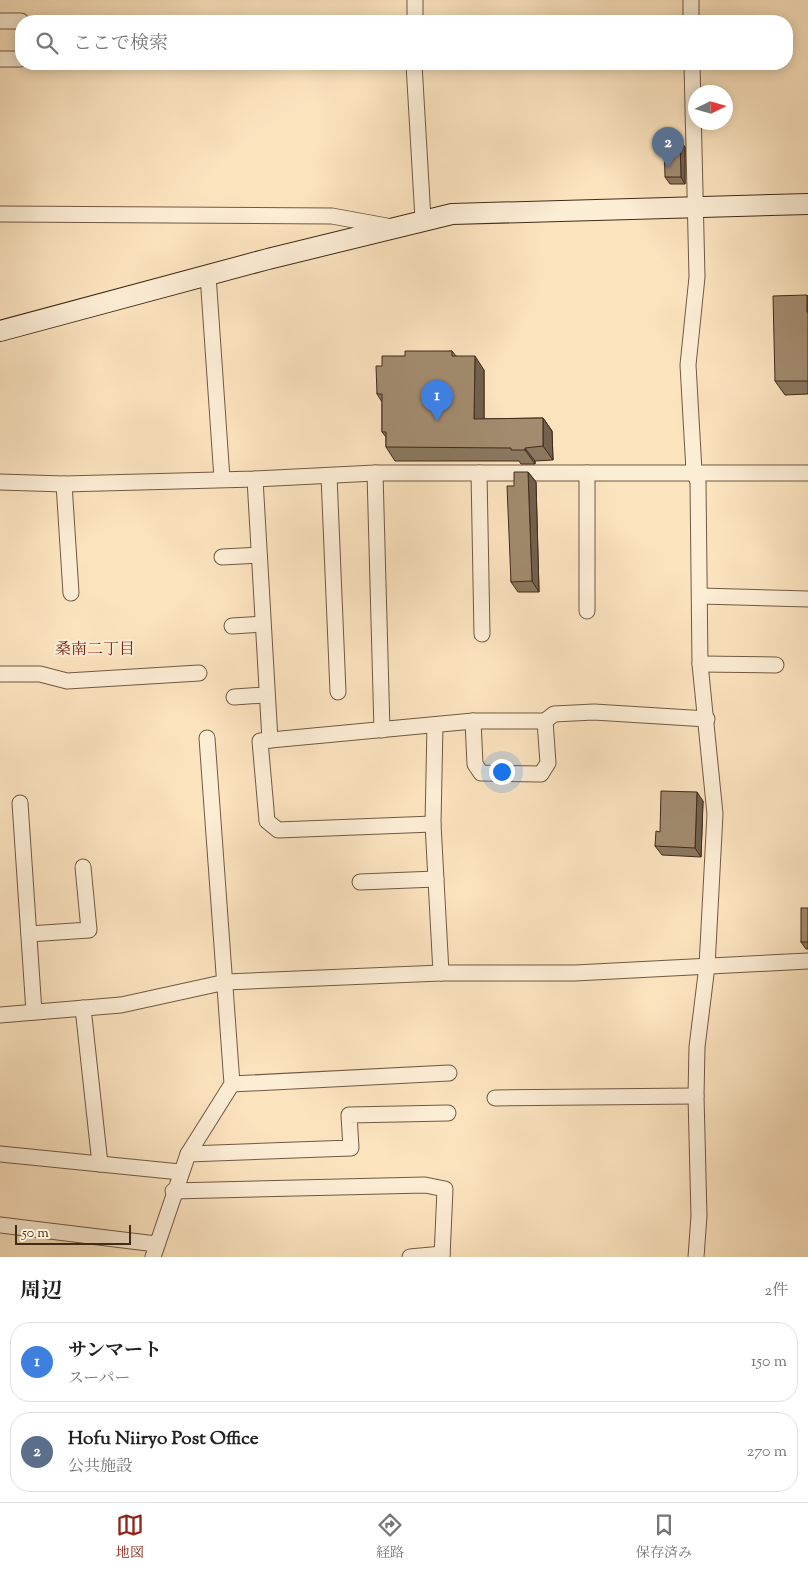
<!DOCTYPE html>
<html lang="ja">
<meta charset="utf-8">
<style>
:root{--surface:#fff;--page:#f6f6f6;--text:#222;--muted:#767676;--line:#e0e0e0;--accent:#8f2418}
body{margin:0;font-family:"Sorts Mill Goudy","Noto Serif JP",serif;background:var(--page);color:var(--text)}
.compass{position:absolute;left:688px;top:85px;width:45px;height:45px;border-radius:50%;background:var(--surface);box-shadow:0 2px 12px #0003;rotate:85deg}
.scale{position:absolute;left:15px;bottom:12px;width:116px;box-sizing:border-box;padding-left:5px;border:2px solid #412b19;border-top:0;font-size:14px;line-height:18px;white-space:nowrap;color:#412b19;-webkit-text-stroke:4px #fcedd5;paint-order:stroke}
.you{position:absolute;left:501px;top:771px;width:18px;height:18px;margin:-12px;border:4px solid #fff;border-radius:50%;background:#1a73e8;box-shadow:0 0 0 8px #1a73e833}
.badge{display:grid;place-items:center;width:32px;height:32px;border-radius:50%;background:var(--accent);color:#fff;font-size:16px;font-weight:700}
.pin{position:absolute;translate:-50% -41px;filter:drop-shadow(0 1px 2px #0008)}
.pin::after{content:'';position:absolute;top:26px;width:18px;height:15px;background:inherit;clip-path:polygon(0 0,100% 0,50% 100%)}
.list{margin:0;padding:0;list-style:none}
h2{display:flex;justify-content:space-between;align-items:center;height:65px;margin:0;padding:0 20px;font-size:21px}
h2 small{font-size:16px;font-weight:400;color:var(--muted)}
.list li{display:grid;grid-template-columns:32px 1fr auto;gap:15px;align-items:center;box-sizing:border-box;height:80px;margin:0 10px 10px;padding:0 10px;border:1px solid var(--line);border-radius:20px}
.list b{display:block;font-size:19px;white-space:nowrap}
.list p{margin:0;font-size:16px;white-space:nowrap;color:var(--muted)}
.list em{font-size:16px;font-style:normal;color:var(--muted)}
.icon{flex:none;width:28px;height:28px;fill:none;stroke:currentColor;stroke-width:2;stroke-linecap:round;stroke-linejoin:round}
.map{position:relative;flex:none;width:808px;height:1257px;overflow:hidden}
.search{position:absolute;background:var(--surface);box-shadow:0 2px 12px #0003;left:15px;right:15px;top:15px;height:55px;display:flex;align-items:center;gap:12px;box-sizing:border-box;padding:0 18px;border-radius:20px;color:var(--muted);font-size:19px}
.sheet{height:245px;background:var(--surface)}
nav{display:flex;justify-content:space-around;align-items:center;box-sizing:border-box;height:70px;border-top:1px solid var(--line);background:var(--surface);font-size:14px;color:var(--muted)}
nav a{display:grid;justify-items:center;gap:2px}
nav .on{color:var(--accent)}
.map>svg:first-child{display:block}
</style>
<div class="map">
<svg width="808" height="1257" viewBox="0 0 808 1257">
<rect width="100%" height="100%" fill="#fbe3be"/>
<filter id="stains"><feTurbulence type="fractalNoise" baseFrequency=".004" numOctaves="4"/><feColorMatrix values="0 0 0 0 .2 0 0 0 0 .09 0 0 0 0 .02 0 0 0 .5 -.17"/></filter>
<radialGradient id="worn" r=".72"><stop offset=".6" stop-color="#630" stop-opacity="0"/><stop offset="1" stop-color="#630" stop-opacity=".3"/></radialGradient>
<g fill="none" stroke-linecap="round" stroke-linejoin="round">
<defs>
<g id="street">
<path d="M691,0V21"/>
<path d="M0,21H21"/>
<path d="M415,21V0"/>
<path d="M0,59H21"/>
<path d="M414,64L423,219"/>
<path d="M692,64L697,277L688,365L694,471L698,482L700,664L715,814L707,966L697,1047L696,1096L699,1216L696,1257"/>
<path d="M0,214L332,216L392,227"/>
<path d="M208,275L222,479"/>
<path d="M375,473L382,730"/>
<path d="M479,473L482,634"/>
<path d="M329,476L338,692"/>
<path d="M255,479L270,740"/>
<path d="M0,482L64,484L255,479L375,473H808"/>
<path d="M64,484L71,593"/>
<path d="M222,557L259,555"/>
<path d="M701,596L808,599"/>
<path d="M587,611V473"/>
<path d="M232,626L262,624"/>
<path d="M700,664L776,665"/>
<path d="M0,674H40L67,681L199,673"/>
<path d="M234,697L265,695"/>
<path d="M473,721L475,764L481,773L541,774L548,763L545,721"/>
<path d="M435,725L433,824L441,973"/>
<path d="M20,803L34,1012"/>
<path d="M433,824L278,830L267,821L260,741L473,721H545L554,714L594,712L707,719"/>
<path d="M360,882L436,879"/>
<path d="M29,934L89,930L83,867"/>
<path d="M83,1008L100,1164"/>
<path d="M0,1015L121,1005L226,982L441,973H575L808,961"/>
<path d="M232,1084L449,1073"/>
<path d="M495,1098L696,1096"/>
<path d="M0,1154L180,1172"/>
<path d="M188,1154L351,1148L349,1115L448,1113"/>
<path d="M173,1191L425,1185L445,1189L442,1257"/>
<path d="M0,1225L156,1244"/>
<path d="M153,1257L188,1154L232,1084L207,738"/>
<path d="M410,1257L442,1254"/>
</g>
<path id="secondary" d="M0,331L268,259L452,214L808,204"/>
</defs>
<use href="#street" stroke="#705942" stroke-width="17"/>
<use href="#secondary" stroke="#412b19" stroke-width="22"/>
<use href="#street" stroke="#fcedd5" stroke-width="15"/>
<use href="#secondary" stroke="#fcedd5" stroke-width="20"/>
</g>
<g fill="#8b785f" stroke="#412b19">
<path d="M685,147V184H670L665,177Z"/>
<path d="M808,297V394L785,395L775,381Z"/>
<path d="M452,351L456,356L484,370V419L543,418L552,431L553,460L535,461V464H521L519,461H395L386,447V437L382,432V402L377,394L382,366L405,356Z"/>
<path d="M528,472L536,482L539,592H518L511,582L514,486Z"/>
<path d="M703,801L701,857L662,855L655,846L660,832Z"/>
<path d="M808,908V949H806L801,942Z"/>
</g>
<g fill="#71614e" stroke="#412b19">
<path d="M680,140L685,147V184L681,177Z"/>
<path d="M807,295L808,297V314L807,312Z"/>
<path d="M475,356L484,370V433L474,419Z"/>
<path d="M543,418L552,431L553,460L543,446Z"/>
<path d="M525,448L535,461V464L525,450Z"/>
<path d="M528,472L536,482L539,592L532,581Z"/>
<path d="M697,792L703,801L701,857L695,848Z"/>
</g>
<g fill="#a28b6f" stroke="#412b19">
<path d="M680,140L681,177H665L664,141Z"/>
<path d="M807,295V312H808V381H775L773,296Z"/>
<path d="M405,351H452V356H475L474,419L543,418V446L525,448V450H511V448L386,447V432H382V394H377L376,366H382V356H405Z"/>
<path d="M514,472H528L532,581L511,582L507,486H514Z"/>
<path d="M661,791L697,792L695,848L655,846L656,831L660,832Z"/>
<rect x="801" y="908" width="7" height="34"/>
</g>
<g text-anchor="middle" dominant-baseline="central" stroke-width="4" stroke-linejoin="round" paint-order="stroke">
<g font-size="16" fill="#7a1f14" stroke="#fcedd5">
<text x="95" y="650">桑南二丁目</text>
</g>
</g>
<rect width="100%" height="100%" filter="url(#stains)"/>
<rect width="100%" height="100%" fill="url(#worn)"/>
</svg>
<svg class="compass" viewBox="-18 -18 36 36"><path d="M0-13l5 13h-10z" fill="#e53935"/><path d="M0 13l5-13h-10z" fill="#767676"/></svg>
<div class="scale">50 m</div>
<div class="you"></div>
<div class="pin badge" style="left:437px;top:421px;background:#3f7fe0">1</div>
<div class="pin badge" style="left:668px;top:168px;background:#5c6f8a">2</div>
<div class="search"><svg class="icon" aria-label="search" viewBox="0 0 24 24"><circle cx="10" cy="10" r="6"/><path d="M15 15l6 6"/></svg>ここで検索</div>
</div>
<section class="sheet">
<h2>周辺<small>2件</small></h2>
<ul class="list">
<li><span class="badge" style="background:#3f7fe0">1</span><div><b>サンマート</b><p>スーパー</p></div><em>150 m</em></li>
<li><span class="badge" style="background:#5c6f8a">2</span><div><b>Hofu Niiryo Post Office</b><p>公共施設</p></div><em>270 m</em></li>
</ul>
</section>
<nav>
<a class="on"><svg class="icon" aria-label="map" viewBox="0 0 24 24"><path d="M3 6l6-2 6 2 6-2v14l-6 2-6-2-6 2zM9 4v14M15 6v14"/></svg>地図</a>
<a><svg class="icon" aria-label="directions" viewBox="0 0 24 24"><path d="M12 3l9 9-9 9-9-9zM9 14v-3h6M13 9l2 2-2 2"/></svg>経路</a>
<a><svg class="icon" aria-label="saved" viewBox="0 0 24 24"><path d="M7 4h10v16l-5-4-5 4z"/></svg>保存済み</a>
</nav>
